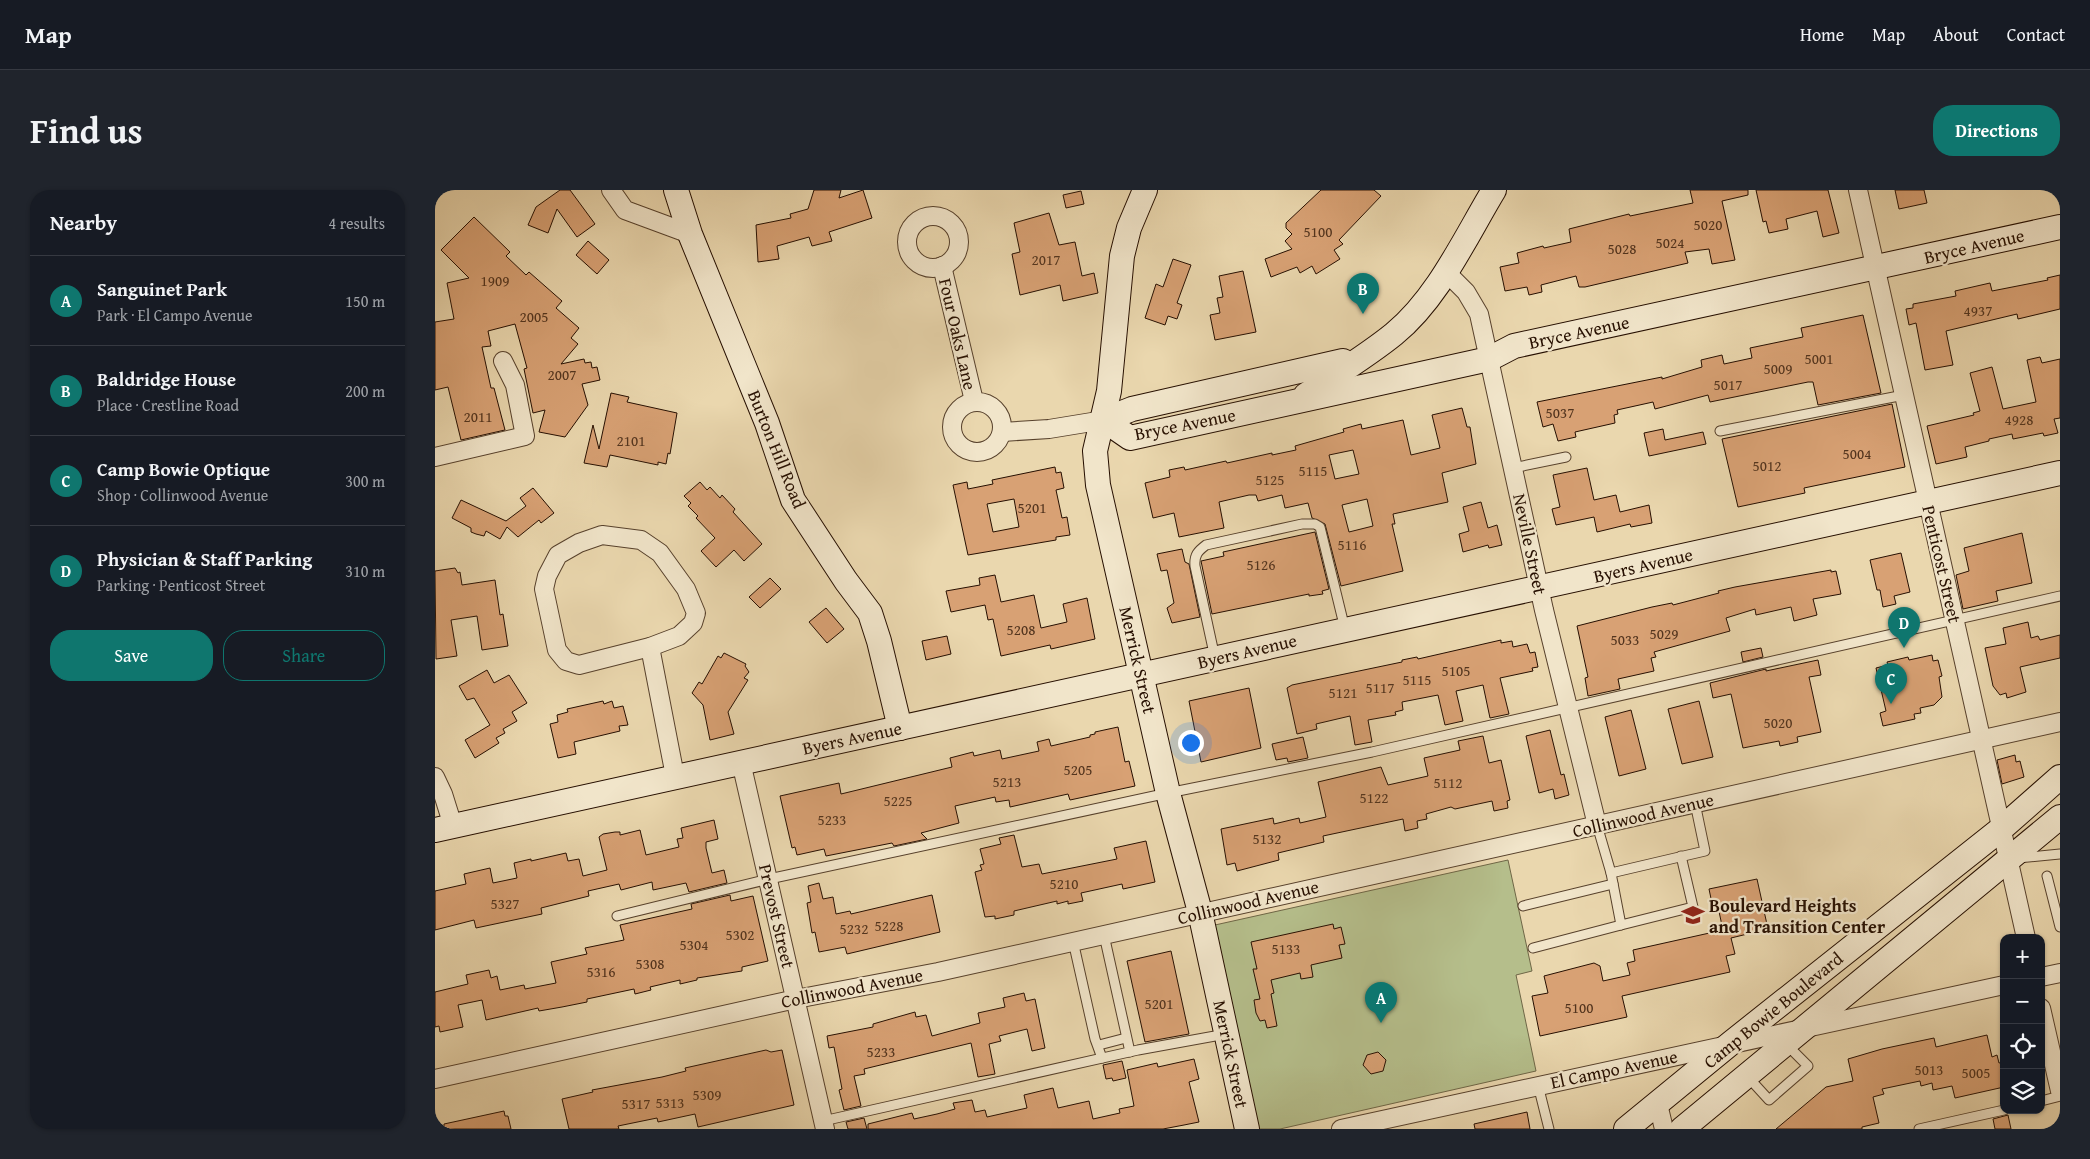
<!DOCTYPE html>
<meta charset="utf-8">
<style>
:root{--surface:#171b24;--page:#20242c;--text:#f1f3f6;--muted:#9ea1a6;--line:#363941;--accent:#0f766e}
body{margin:0;font-family:"Gentium Book Plus",serif;background:var(--page);color:var(--text)}
.controls{position:absolute;right:15px;bottom:15px;display:grid;overflow:hidden;border-radius:10px;box-shadow:0 1px 4px #0004}
.controls button{width:45px;height:45px;display:grid;place-items:center;padding:0;border:0;border-bottom:1px solid var(--line);background:var(--surface);color:var(--text);font:25px sans-serif}
.you{position:absolute;left:755px;top:552px;width:18px;height:18px;margin:-12px;border:4px solid #fff;border-radius:50%;background:#1a73e8;box-shadow:0 0 0 8px #1a73e833}
.badge{display:grid;place-items:center;width:32px;height:32px;border-radius:50%;background:var(--accent);color:#fff;font-size:16px;font-weight:700}
.pin{position:absolute;translate:-50% -41px;filter:drop-shadow(0 1px 2px #0008)}
.pin::after{content:'';position:absolute;top:26px;width:18px;height:15px;background:inherit;clip-path:polygon(0 0,100% 0,50% 100%)}
.list{margin:0;padding:0;list-style:none}
h2{display:flex;justify-content:space-between;align-items:center;height:65px;margin:0;padding:0 20px;font-size:21px}
h2 small{font-size:16px;font-weight:400;color:var(--muted)}
.list li{display:grid;grid-template-columns:32px 1fr auto;gap:15px;align-items:center;box-sizing:border-box;height:90px;padding:0 20px;border-top:1px solid var(--line)}
.list b{display:block;font-size:19px;white-space:nowrap}
.list p{margin:0;font-size:16px;white-space:nowrap;color:var(--muted)}
.list em{font-size:16px;font-style:normal;color:var(--muted)}
.actions{display:flex;gap:10px;padding:15px 20px}
.actions a{flex:1;padding:11px 0;border:1px solid var(--accent);border-radius:20px;text-align:center;font-size:18px;color:var(--accent)}
.actions .main{background:var(--accent);color:#fff}
.icon{flex:none;width:28px;height:28px;fill:none;stroke:currentColor;stroke-width:2;stroke-linecap:round;stroke-linejoin:round}
.map{position:relative;flex:none;width:1625px;height:939px;overflow:hidden;border-radius:20px}
header{display:flex;align-items:center;gap:30px;box-sizing:border-box;height:70px;padding:0 25px;background:var(--surface);border-bottom:1px solid var(--line)}
header strong{font-size:24px}
nav{display:flex;gap:28px;margin-inline-start:auto;font-size:18px}
.intro{display:flex;align-items:center;justify-content:space-between;box-sizing:border-box;height:120px;padding:0 30px}
h1{margin:0;font-size:35px}
.button{padding:12px 22px;border-radius:20px;background:var(--accent);color:#fff;font-size:18px;font-weight:700}
main{display:flex;gap:30px;padding:0 30px}
aside{flex:1;background:var(--surface);border-radius:20px;box-shadow:0 1px 4px #0004}
.map>svg:first-child{display:block}
</style>
<header>
<strong>Map</strong>
<nav><a>Home</a><a>Map</a><a>About</a><a>Contact</a></nav>
</header>
<div class="intro"><h1>Find us</h1><a class="button">Directions</a></div>
<main>
<aside>
<h2>Nearby<small>4 results</small></h2>
<ul class="list">
<li><span class="badge">A</span><div><b>Sanguinet Park</b><p>Park · El Campo Avenue</p></div><em>150 m</em></li>
<li><span class="badge">B</span><div><b>Baldridge House</b><p>Place · Crestline Road</p></div><em>200 m</em></li>
<li><span class="badge">C</span><div><b>Camp Bowie Optique</b><p>Shop · Collinwood Avenue</p></div><em>300 m</em></li>
<li><span class="badge">D</span><div><b>Physician &amp; Staff Parking</b><p>Parking · Penticost Street</p></div><em>310 m</em></li>
</ul>
<div class="actions"><a class="main">Save</a><a>Share</a></div>
</aside>
<div class="map">
<svg width="1625" height="939" viewBox="0 0 1625 939">
<rect width="100%" height="100%" fill="#ead7ae"/>
<filter id="stains"><feTurbulence type="fractalNoise" baseFrequency=".004" numOctaves="4"/><feColorMatrix values="0 0 0 0 .2 0 0 0 0 .09 0 0 0 0 .02 0 0 0 .5 -.17"/></filter>
<radialGradient id="worn" r=".72"><stop offset=".6" stop-color="#630" stop-opacity="0"/><stop offset="1" stop-color="#630" stop-opacity=".3"/></radialGradient>
<path fill="#b5be8b" stroke="#6e6646" d="M1073,670L1097,781L1081,785L1101,881L845,939H824L780,735Z"/>
<g fill="#d8a174" stroke="#260f01" fill-rule="evenodd">
<path d="M125,0H135L160,34L142,47L122,19L113,43L93,35L101,17Z"/>
<path d="M379,0H406L404,8L428,0L437,28L394,42L397,51L377,56L374,47L342,56L344,69L323,72L321,35L356,28L355,24L373,19Z"/>
<path d="M886,0H939L946,6L904,50L908,54L899,60L905,69L881,84L877,76L865,83L862,77L836,87L830,69L857,59L850,51L857,44L851,38V33Z"/>
<path d="M1255,0H1313V5L1287,11L1300,70L1277,74L1274,59L1250,62L1253,73L1150,97H1144L1141,86L1106,95L1107,102L1094,105L1092,97L1070,101L1065,77L1084,73L1082,63L1108,56L1109,58L1136,52L1134,39L1194,24L1195,26L1258,13Z"/>
<path d="M1321,0H1393L1404,43L1388,47L1382,21L1351,29L1353,39L1334,43L1331,31L1328,32Z"/>
<path d="M1460,0H1489L1492,13L1464,19Z"/>
<path d="M646,1L649,14L631,18L628,5Z"/>
<path d="M614,23L624,55L640,52L647,86L659,83L663,103L628,111L625,95L585,105L577,64L585,62L579,33Z"/>
<path d="M39,27L75,62L71,66L91,85L94,82L127,111L121,118L144,138L136,148L143,154L126,174L149,169L150,173L156,172L157,178L162,177L165,190L147,194L153,215L130,247L104,242L110,220L98,223L89,179L92,178L80,134L53,141L56,156L47,157L56,198H59L70,240L26,250L13,197L0,200V132L19,129L12,93L34,88L6,60Z"/>
<path d="M153,51L174,70L162,84L141,65Z"/>
<path d="M738,69L756,75L742,113L747,115L742,129L733,126L730,135L710,128L721,94L728,97Z"/>
<path d="M808,81L821,142L780,150L775,125L785,123L782,108L788,107L784,86Z"/>
<path d="M1625,85V119L1583,129L1582,124L1511,141L1518,175L1490,180L1481,133L1474,135L1471,119L1478,118V114L1521,106L1520,101L1555,93L1557,101L1613,90L1612,88Z"/>
<path d="M1428,125L1446,203L1383,215L1378,192H1373L1275,212L1273,205L1220,219L1218,212L1182,220L1183,224L1179,225L1180,233L1140,242L1141,247L1123,251L1118,234L1108,237L1102,212L1227,187V189L1267,177L1266,170L1287,165L1289,174L1317,168L1315,158L1368,147L1366,138Z"/>
<path d="M1605,167L1607,173L1625,169V228L1619,229L1623,243L1609,246L1608,243L1578,249L1577,244L1554,249V251L1530,257L1532,267L1501,274L1492,236L1539,225L1538,223L1545,221L1535,183L1557,177L1568,219L1601,212L1592,170Z"/>
<path d="M176,203L194,207L192,212L242,223L235,264L233,263L231,274L223,272V275L175,265L172,277L149,273L158,235L164,259Z"/>
<path d="M1457,214L1470,277L1369,298L1370,303L1303,317L1287,249Z"/>
<path d="M1027,218L1032,237H1035L1041,274L1007,283L1013,312L958,324L960,334H957L968,381L906,396L890,334L877,328L873,313L850,318L847,305L823,311L821,305H814L784,312L789,338L744,347L739,323L718,328L710,293L735,287L734,280L749,277L750,280L791,271L792,273L837,263V265L861,260L860,256L909,242L908,239L926,234L927,239L968,230L976,265L1005,258L997,225ZM918,260L924,284L900,289L894,265ZM932,309L938,336L914,342L907,315Z"/>
<path d="M1228,239L1230,250L1268,242L1271,254L1214,266L1209,243Z"/>
<path d="M620,277L621,283L626,282L629,298L621,300L627,328L632,327L635,345L621,347V350L533,365L518,295L532,292L533,299L558,294L557,290ZM579,309L584,337L558,342L552,314Z"/>
<path d="M1152,278L1159,310L1181,305L1185,322L1214,315L1217,333L1196,337L1195,334L1162,342L1159,327L1121,335L1117,319L1125,317L1118,285Z"/>
<path d="M265,292L272,300L275,297L285,308L287,305L300,319L298,322L327,354L309,371L299,360L281,377L266,361L280,348L261,328L263,326L253,316L256,313L249,306Z"/>
<path d="M98,298L119,323L106,333L104,330L83,347L72,337L65,349L51,341L49,346L41,344L36,342V338L17,328L26,310L71,331L91,316L85,308Z"/>
<path d="M1046,312L1053,338L1062,335L1067,355L1054,358L1053,355L1028,362L1024,344L1034,341L1028,317Z"/>
<path d="M880,342L894,399L887,401L888,404L874,406V404L777,424L766,371L789,366L788,362Z"/>
<path d="M1587,343L1597,393L1561,401L1563,411L1528,419L1521,385L1534,381L1529,358Z"/>
<path d="M747,359L750,372L754,374L765,427L737,433L732,418L739,413L732,380L726,381L722,364Z"/>
<path d="M1466,363L1475,402L1459,406L1461,414L1448,417L1445,400H1442L1435,370Z"/>
<path d="M20,378L23,383L25,382L27,395L60,390L65,425L68,424L73,456L47,460L42,426L16,430L22,466L1,469L0,381Z"/>
<path d="M1396,380V382L1401,381L1406,404L1378,409L1382,425L1359,431L1356,417L1321,425L1320,419L1291,428L1295,441L1219,462L1221,467L1216,468L1219,481L1183,489L1185,499L1153,506L1150,488L1153,487L1142,436L1217,417L1237,413L1238,415L1284,403L1283,401L1300,397Z"/>
<path d="M560,385L566,412L599,405L606,438L632,432L628,414L652,408L660,449L616,459L615,455L566,466L558,429L553,430L550,415L516,422L511,401L545,395L544,388Z"/>
<path d="M335,388L346,399L325,418L314,407Z"/>
<path d="M391,418L409,439L392,453L374,432Z"/>
<path d="M1593,432L1596,448L1603,446L1605,450L1625,445V468L1585,477L1591,502L1572,508L1571,503L1565,505L1558,496L1550,458L1571,454L1568,438Z"/>
<path d="M512,446L516,464L491,470L487,451Z"/>
<path d="M1066,450V453L1077,451L1078,457L1092,454L1095,463L1100,462L1103,477L1097,478L1098,481L1065,488L1074,524L1055,528L1048,495L1021,501L1028,531L1010,535L1003,505L967,512L968,520L960,522L961,525L933,530L937,552L920,555L915,526L881,534L882,539L862,544L852,498L857,495L967,472V470L982,467L983,469Z"/>
<path d="M1326,458L1328,467L1308,472L1306,462Z"/>
<path d="M289,463L311,474L310,476L314,482L309,488L313,490L293,522L299,544L275,550L268,515L257,503L264,492L267,494L283,466L286,468Z"/>
<path d="M1497,465L1498,471L1503,470L1507,486L1504,487L1507,507L1499,515L1485,518L1486,523L1479,524L1480,529L1448,536L1445,523L1451,521L1441,478L1453,475L1452,472L1473,467L1474,470Z"/>
<path d="M1383,470L1386,485L1374,487L1386,542L1362,547L1363,552L1345,556L1344,551L1308,558L1296,504L1278,508L1275,493L1331,479V481Z"/>
<path d="M52,480L59,493L74,485L92,513L77,522L82,531L68,539L70,543L61,548L64,553L40,568L30,550L55,535L39,508L32,510L24,496Z"/>
<path d="M814,498L826,558L766,572L754,511Z"/>
<path d="M168,511L169,514L177,511L179,518L188,516L193,535L184,536L185,541L139,552L141,564L123,568L115,534L123,532L122,525L133,522L132,519Z"/>
<path d="M1264,511L1278,567L1247,574L1233,519Z"/>
<path d="M1196,520L1211,579L1184,586L1170,527Z"/>
<path d="M683,537L690,572L694,571L700,596L635,610L633,604L575,617L574,610L561,612L560,607L520,616L524,633L486,643L492,649L459,656L457,653L391,666L389,659L362,665L360,657L357,658L345,606L404,593L406,604L517,577L515,568L538,562L539,566L565,560L567,569L604,561L602,552L614,549L616,556L655,547V545L660,544V542Z"/>
<path d="M1115,540L1126,585L1129,584L1134,605L1120,609L1118,599L1104,603L1091,546Z"/>
<path d="M1048,546L1054,573L1066,570L1075,610L1072,611L1073,618L1059,621L1057,611L1020,619L1016,617L991,624L992,629L982,631L983,638L970,641L968,629L888,646L889,652L843,663L844,670L802,681L800,673L792,675L786,639L838,628L839,634L864,628L865,633L891,627L883,592L946,577L953,595L993,586L989,568L1025,560L1023,551Z"/>
<path d="M868,547L873,568L853,572L852,568L841,570L837,554Z"/>
<path d="M1580,565L1581,572L1585,571L1589,587L1567,594L1562,570Z"/>
<path d="M279,630L283,649L271,652V658L277,683L289,680L292,693L254,702L251,693L218,700L217,692L186,700L184,694L153,701L154,706L106,718L107,724L41,738L39,730L0,740V701L31,694L29,684L55,678L58,693L82,688L79,673L96,669V671L131,663L133,671L144,669L148,686L172,680L164,647L168,644L180,642H185V645L205,640L211,665L244,657L242,649L248,648L246,638Z"/>
<path d="M579,645L587,677L604,674L607,684L682,669L679,658L711,651L720,692L688,699L687,694L646,703L648,711L633,714V711L622,714V711L579,721V725L560,729V726L550,727L540,682L547,680L545,675L549,674L545,659L566,654L564,648Z"/>
<path d="M1322,689L1333,739L1296,748L1300,764L1291,766L1295,782L1187,806L1192,827L1105,846L1097,806L1113,803L1109,786L1159,773L1165,776L1168,791L1195,785L1192,773L1200,771L1198,760L1288,740L1283,717L1278,718L1274,699Z"/>
<path d="M384,693L388,709L398,707L401,724L415,721L416,724L497,705L505,742L412,764L410,757L384,762L380,742L377,743L372,713L376,712L373,696Z"/>
<path d="M295,705L296,711L318,706L333,771L307,777V781L262,788V790L245,794V790L215,797L216,800L200,804L199,799L152,809V812L127,817L104,821L103,818L51,830L47,810L23,815L28,837L5,842L4,836L0,837V802L33,794L31,785L54,780L56,788L62,786L65,800L89,795L90,799L121,793L116,772L152,764L150,758L189,750L185,735L257,719L256,714Z"/>
<path d="M898,734L899,739L906,737L910,754L904,755L907,768L876,775L878,787L866,789L865,783L836,790L839,803L836,804L842,836L832,838L830,830L825,831L821,823L819,810L825,809L818,779H822L816,752Z"/>
<path d="M736,761L754,844L710,852L692,771Z"/>
<path d="M589,803L591,811L600,809L610,858L597,861L592,839L564,846L566,851L554,854L560,884L543,887L536,853L429,879L430,884L419,886L426,916L409,920L404,900L407,899L399,857L394,858L392,846L438,837V834L480,822L481,827L491,825L497,846L545,833L543,823L570,817L568,808Z"/>
<path d="M1552,845L1557,867L1562,865L1564,873L1569,872V897L1520,908L1517,896L1498,900L1497,893L1486,896L1485,891L1447,899L1449,904L1438,907L1444,933L1427,937V939H1341L1391,897L1418,891L1413,869L1447,859L1499,848L1501,857Z"/>
<path d="M331,860L336,862L347,860L359,915L263,937L260,924L223,932L222,928L183,936L184,939H134L127,909L158,902L157,900L227,887L251,881L250,878Z"/>
<path d="M943,862L951,870L948,881L936,884L928,875L932,865Z"/>
<path d="M759,869L764,889L754,892L764,932L749,935L728,939H433V934L477,923L479,929L502,924L520,919L518,913L537,910L540,922L550,920L552,927L592,918L589,905L618,898L623,918L654,911L658,929L685,923L684,919L699,916L692,880L722,873L723,877Z"/>
<path d="M687,871L691,888L678,891L677,888L671,889L668,875Z"/>
<path d="M69,921L70,926H73L76,939H9V934Z"/>
<path d="M1092,922L1095,939H1040L1039,934Z"/>
<path d="M1573,925L1576,939H1560L1558,929Z"/>
<path d="M429,928L432,939H413L411,932Z"/>
</g>
<g fill="none" stroke-linecap="round" stroke-linejoin="round">
<defs>
<g id="lane">
<path d="M1285,241L1469,205"/>
<path d="M1078,278L1131,267"/>
<path d="M780,468L760,376C759,365 763,361 771,355L867,334H880L885,337L910,439"/>
<path d="M1162,635L1176,683L1270,661L1260,613"/>
<path d="M1583,668L1625,664"/>
<path d="M1176,683L1186,735L1258,717L1246,666"/>
<path d="M1612,686L1625,737"/>
<path d="M1088,716L1178,694"/>
<path d="M182,726L334,689L733,603L937,562L1625,406"/>
<path d="M669,745L695,862"/>
<path d="M638,751L660,849L667,868"/>
<path d="M1098,758L1186,735"/>
<path d="M664,855L691,848"/>
<path d="M1313,887L1334,910L1373,876L1352,855"/>
<path d="M1103,895L1114,939"/>
<path d="M1606,911L1625,906"/>
<path d="M388,931L703,860L791,844"/>
<path d="M1484,939L1569,920"/>
</g>
<g id="street">
<path d="M176,0L190,20L255,44"/>
<path d="M1423,0L1591,748"/>
<circle cx="498" cy="52" r="26"/>
<path d="M507,76L539,211"/>
<path d="M1011,82L1031,102L1044,124L1109,420L1162,635"/>
<circle cx="542" cy="237" r="25"/>
<path d="M567,242L614,239L669,230"/>
<path d="M0,267L90,246L80,195L68,171"/>
<path d="M167,345L206,350L225,363L251,399L261,423L258,433L244,446L215,457L144,475L131,471L122,460L109,399L112,386L123,365L144,353Z"/>
<path d="M215,457L240,586"/>
<path d="M306,572L390,939"/>
<path d="M0,587L8,604L18,636"/>
<path d="M1606,787L1625,783"/>
<path d="M1606,818L1625,901"/>
<path d="M0,889L361,809L503,782L1625,532"/>
<path d="M1223,914L1229,939"/>
<path d="M906,939L1569,795"/>
</g>
<g id="secondary">
<path d="M241,0L255,44L332,233L358,310L411,391L435,423L444,451L465,538"/>
<path d="M710,0L694,38L687,66L674,201L660,261L663,295L733,603L765,722L812,939"/>
<path d="M871,205C900,185 932,166 959,144C1003,108 1030,48 1059,0"/>
<path d="M669,230L695,248L1054,169L1079,156L1625,37"/>
<path d="M669,230L697,219L908,171"/>
<path d="M0,640L1625,283"/>
<path d="M1191,939L1296,853L1566,639L1625,587"/>
<path d="M1247,939L1625,627"/>
</g>
</defs>
<use href="#lane" stroke="#57412c" stroke-width="11"/>
<use href="#street" stroke="#57412c" stroke-width="20"/>
<use href="#secondary" stroke="#260f01" stroke-width="26"/>
<use href="#lane" stroke="#f1e5ca" stroke-width="9"/>
<use href="#street" stroke="#f1e5ca" stroke-width="18"/>
<use href="#secondary" stroke="#f1e5ca" stroke-width="24"/>
</g>
<defs>
<symbol id="school-bare" viewBox="-9 -9 18 18"><path d="M0-5L7-2L0 1L-7-2ZM-4 1L0 2.5L4 1V4Q0 6-4 4Z" fill="#8f2418" stroke="#f1e5ca" stroke-width="2.5" paint-order="stroke"/></symbol>
</defs>
<g fill-rule="evenodd">
<use href="#school-bare" x="1242" y="709" width="32" height="32"/>
</g>
<g text-anchor="middle" dominant-baseline="central" stroke-width="4.5" stroke-linejoin="round" paint-order="stroke">
<g font-size="15" fill="#52341e">
<text x="1273" y="34">5020</text>
<text x="883" y="41">5100</text>
<text x="1235" y="52">5024</text>
<text x="1187" y="58">5028</text>
<text x="611" y="69">2017</text>
<text x="60" y="90">1909</text>
<text x="1543" y="120">4937</text>
<text x="99" y="126">2005</text>
<text x="1384" y="168">5001</text>
<text x="1343" y="178">5009</text>
<text x="127" y="184">2007</text>
<text x="1293" y="194">5017</text>
<text x="1125" y="222">5037</text>
<text x="43" y="226">2011</text>
<text x="1584" y="229">4928</text>
<text x="196" y="250">2101</text>
<text x="1422" y="263">5004</text>
<text x="1332" y="275">5012</text>
<text x="878" y="280">5115</text>
<text x="835" y="289">5125</text>
<text x="597" y="317">5201</text>
<text x="917" y="354">5116</text>
<text x="826" y="374">5126</text>
<text x="586" y="439">5208</text>
<text x="1229" y="443">5029</text>
<text x="1190" y="449">5033</text>
<text x="1021" y="480">5105</text>
<text x="982" y="489">5115</text>
<text x="945" y="497">5117</text>
<text x="908" y="502">5121</text>
<text x="1343" y="532">5020</text>
<text x="643" y="579">5205</text>
<text x="572" y="591">5213</text>
<text x="1013" y="592">5112</text>
<text x="939" y="607">5122</text>
<text x="463" y="610">5225</text>
<text x="397" y="629">5233</text>
<text x="832" y="648">5132</text>
<text x="629" y="693">5210</text>
<text x="70" y="713">5327</text>
<text x="454" y="735">5228</text>
<text x="419" y="738">5232</text>
<text x="305" y="744">5302</text>
<text x="259" y="754">5304</text>
<text x="851" y="758">5133</text>
<text x="215" y="773">5308</text>
<text x="166" y="781">5316</text>
<text x="724" y="813">5201</text>
<text x="1144" y="817">5100</text>
<text x="446" y="861">5233</text>
<text x="1494" y="879">5013</text>
<text x="1541" y="882">5005</text>
<text x="272" y="904">5309</text>
<text x="235" y="912">5313</text>
<text x="201" y="913">5317</text>
</g>
<g font-size="18" fill="#260f01" stroke="#f1e5ca">
<text transform="translate(1539 56) rotate(-13)">Bryce Avenue</text>
<text transform="translate(1144 142) rotate(-12)">Bryce Avenue</text>
<text transform="translate(523 144) rotate(77)">Four Oaks Lane</text>
<text transform="translate(750 234) rotate(-11)">Bryce Avenue</text>
<text transform="translate(342 259) rotate(68)">Burton Hill Road</text>
<text transform="translate(1095 354) rotate(78)">Neville Street</text>
<text transform="translate(1507 374) rotate(77)">Penticost Street</text>
<text transform="translate(1208 375) rotate(-13)">Byers Avenue</text>
<text transform="translate(812 461) rotate(-13)">Byers Avenue</text>
<text transform="translate(703 470) rotate(77)">Merrick Street</text>
<text transform="translate(417 548) rotate(-12)">Byers Avenue</text>
<text transform="translate(1208 625) rotate(-13)">Collinwood Avenue</text>
<text transform="translate(813 712) rotate(-13)">Collinwood Avenue</text>
<text transform="translate(342 726) rotate(77)">Prevost Street</text>
<text transform="translate(417 798) rotate(-11)">Collinwood Avenue</text>
<text transform="translate(1338 820) rotate(-39)">Camp Bowie Boulevard</text>
<text transform="translate(796 864) rotate(78)">Merrick Street</text>
<text transform="translate(1179 879) rotate(-12)">El Campo Avenue</text>
</g>
<g font-size="18" font-weight="bold" fill="#260f01" stroke="#f1e5ca" text-anchor="start">
<text x="1274" y="715">Boulevard Heights<tspan x="1274" dy="21">and Transition Center</tspan></text>
</g>
</g>
<rect width="100%" height="100%" filter="url(#stains)"/>
<rect width="100%" height="100%" fill="url(#worn)"/>
</svg>
<div class="controls">
<button>+</button>
<button>−</button>
<button><svg class="icon" aria-label="locate" viewBox="0 0 24 24"><circle cx="12" cy="12" r="6"/><path d="M12 2v4M12 18v4M2 12h4M18 12h4"/></svg></button>
<button><svg class="icon" aria-label="layers" viewBox="0 0 24 24"><path d="M12 4l9 5-9 5-9-5zM3 14l9 5 9-5"/></svg></button>
</div>
<div class="you"></div>
<div class="pin badge" style="left:946px;top:833px">A</div>
<div class="pin badge" style="left:928px;top:124px">B</div>
<div class="pin badge" style="left:1456px;top:514px">C</div>
<div class="pin badge" style="left:1469px;top:458px">D</div>
</div>
</main>
